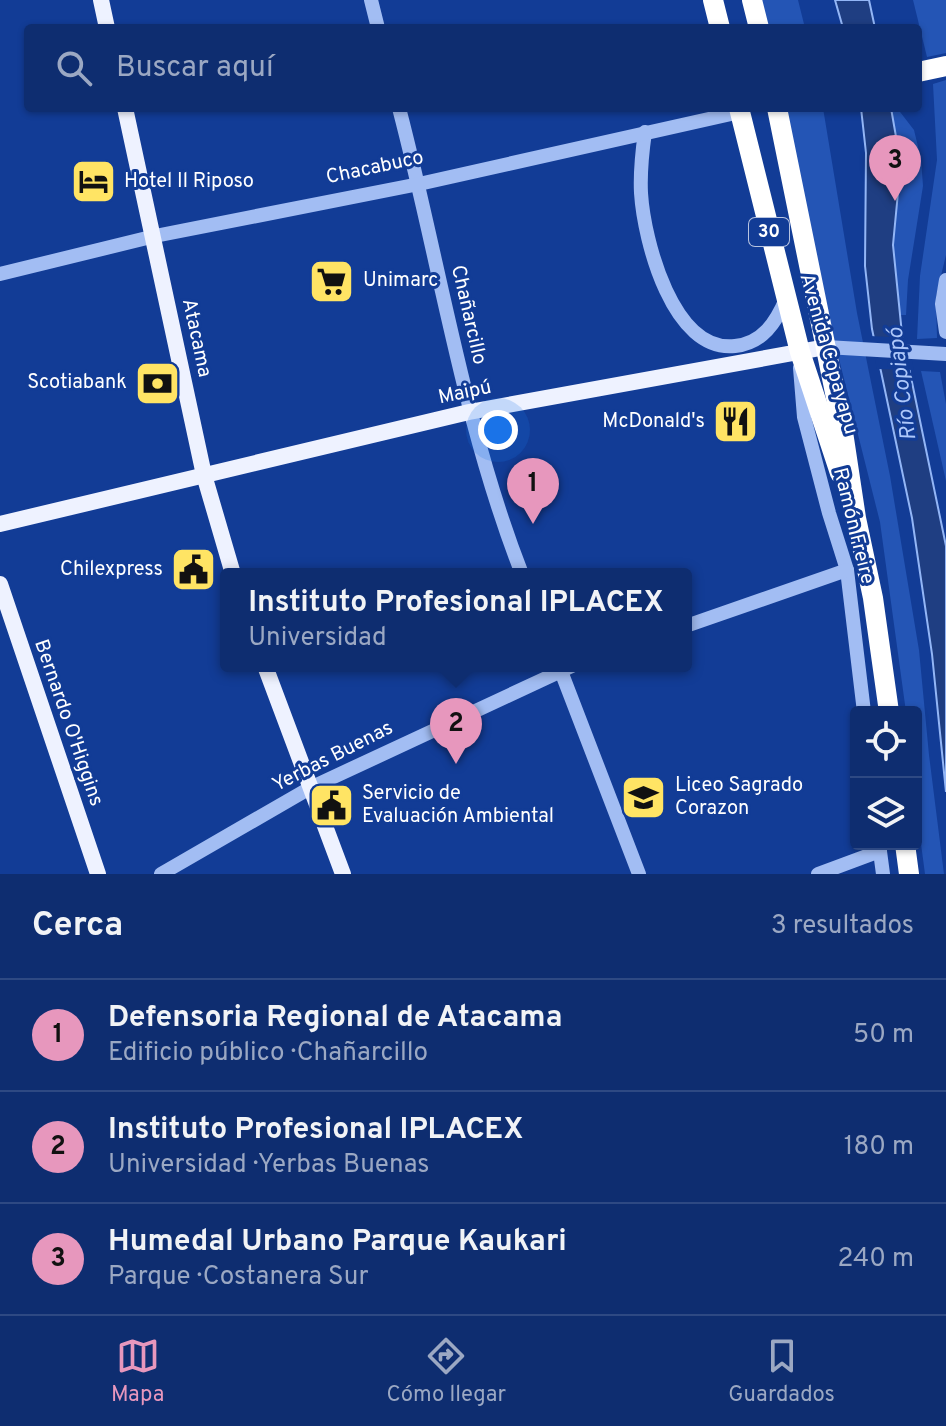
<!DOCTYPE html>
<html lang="es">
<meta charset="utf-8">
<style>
:root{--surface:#0e2d70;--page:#173575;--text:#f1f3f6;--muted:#9ba8c3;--line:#2e4983;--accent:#e797bd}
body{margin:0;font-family:Overpass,sans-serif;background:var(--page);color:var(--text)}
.controls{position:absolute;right:24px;bottom:24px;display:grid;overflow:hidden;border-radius:8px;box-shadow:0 2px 6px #0004}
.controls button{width:72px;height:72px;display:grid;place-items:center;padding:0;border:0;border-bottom:2px solid var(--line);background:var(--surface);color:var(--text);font:40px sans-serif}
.you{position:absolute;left:498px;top:430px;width:28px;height:28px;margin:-20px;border:6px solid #fff;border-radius:50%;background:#1a73e8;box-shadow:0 0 0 12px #1a73e833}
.badge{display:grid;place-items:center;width:52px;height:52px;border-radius:50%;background:var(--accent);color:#111;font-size:26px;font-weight:700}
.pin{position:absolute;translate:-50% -66px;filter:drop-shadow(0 2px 4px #0008)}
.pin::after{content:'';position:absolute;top:42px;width:28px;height:24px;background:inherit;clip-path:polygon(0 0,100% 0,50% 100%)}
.popup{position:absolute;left:220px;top:568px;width:472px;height:104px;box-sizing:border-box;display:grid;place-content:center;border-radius:8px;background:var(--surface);filter:drop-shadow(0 2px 6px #0005);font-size:26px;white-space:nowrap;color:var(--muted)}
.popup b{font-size:30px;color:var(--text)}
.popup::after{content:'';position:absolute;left:50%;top:100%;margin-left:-16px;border:16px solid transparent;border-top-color:var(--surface)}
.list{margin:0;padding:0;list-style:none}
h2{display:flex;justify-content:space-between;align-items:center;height:104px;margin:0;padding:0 32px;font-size:34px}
h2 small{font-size:26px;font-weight:400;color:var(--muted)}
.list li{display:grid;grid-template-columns:52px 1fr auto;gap:24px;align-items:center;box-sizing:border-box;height:112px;padding:0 32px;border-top:2px solid var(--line)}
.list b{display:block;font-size:30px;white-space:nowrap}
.list p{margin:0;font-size:26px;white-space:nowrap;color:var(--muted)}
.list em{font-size:26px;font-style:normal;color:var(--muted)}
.icon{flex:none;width:44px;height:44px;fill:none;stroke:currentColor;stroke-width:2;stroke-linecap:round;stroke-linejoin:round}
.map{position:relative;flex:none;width:946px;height:874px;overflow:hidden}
.search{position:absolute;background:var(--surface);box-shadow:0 2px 6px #0004;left:24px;right:24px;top:24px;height:88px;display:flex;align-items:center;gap:20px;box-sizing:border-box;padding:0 28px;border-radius:8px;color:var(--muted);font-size:30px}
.sheet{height:440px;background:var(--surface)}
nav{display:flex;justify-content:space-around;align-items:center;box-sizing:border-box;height:112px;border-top:2px solid var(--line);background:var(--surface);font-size:22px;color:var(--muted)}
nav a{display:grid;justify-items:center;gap:4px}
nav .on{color:var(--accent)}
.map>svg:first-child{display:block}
</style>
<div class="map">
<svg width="946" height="874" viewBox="0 0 946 874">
<rect width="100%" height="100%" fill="#123c96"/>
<g fill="#2455b5">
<path d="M758,0H798L805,28H765Z"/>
<path d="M913,0H946V53L927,57Z"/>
<path d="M946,80V255L936,296L937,338L917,339L920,276L937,160L933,84Z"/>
<path d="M786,108H823L857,313L890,476L919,650L929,755L944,874H925L916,806V712H906L880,522L833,335Z"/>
<path d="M866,108H897L914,130L921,159L923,186L908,280L906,315H871Z"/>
<path d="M921,371L940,372L946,404V481Z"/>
</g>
<g fill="#1f3e82" stroke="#93b6f6" stroke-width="2">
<path d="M835,0H869L875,28H843Z"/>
<path d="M861,108H891L898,148L899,182L893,245L902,334L946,546V792L932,654L912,518L872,329L865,266L866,153Z"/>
</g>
<path fill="#123c96" d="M870,336L907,338L914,370L877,369Z"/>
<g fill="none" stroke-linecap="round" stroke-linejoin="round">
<g stroke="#a2bdf3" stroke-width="14">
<path d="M371,0L378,28"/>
<path d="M399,108C440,264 463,423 522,574"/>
<path d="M645,132C642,153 640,173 641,193C644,241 673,353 735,346C763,343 776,322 786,299"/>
<path d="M0,274L155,236L419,184L740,112"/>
<path d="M946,280L942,304L946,332"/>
<path d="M826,347L946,354"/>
<path d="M800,368L804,417L829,513L847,570L864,712"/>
<path d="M686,626L847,570"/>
<path d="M559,666L639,874"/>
<path d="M879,844L883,874"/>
<path d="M161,874L310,788L572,666"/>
<path d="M818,874L880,851"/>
</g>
<g stroke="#eef2ff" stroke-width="16">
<path d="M101,0L107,28"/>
<path d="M125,108L204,475L233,574"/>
<path d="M0,524L469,412L826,347"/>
<path d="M0,584L98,874"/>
<path d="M265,666L343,874"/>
</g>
<g stroke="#fff" stroke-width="20">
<path d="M713,0L720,28"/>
<path d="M752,0L759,28"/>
<path d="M918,72L946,66"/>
<path d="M739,108L800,352L840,473"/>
<path d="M777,108L843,432L856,518L873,598L889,712"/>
<path d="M905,844L909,874"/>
</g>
</g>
<defs>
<symbol id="hotel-square" viewBox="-11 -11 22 22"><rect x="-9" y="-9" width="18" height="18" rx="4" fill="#ffe464" stroke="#123c96"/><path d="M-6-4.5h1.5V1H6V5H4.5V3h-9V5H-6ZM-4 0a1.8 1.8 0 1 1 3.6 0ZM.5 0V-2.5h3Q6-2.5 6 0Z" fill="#111"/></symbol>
<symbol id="supermarket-square" viewBox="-11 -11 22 22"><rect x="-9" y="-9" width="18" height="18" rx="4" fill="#ffe464" stroke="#123c96"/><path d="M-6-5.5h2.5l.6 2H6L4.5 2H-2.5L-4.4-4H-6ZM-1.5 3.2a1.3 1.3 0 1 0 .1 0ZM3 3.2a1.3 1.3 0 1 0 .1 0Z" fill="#111"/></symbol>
<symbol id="bank-square" viewBox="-11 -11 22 22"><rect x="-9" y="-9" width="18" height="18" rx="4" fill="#ffe464" stroke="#123c96"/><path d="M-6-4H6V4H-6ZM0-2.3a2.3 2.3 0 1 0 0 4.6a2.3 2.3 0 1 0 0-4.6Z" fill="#111"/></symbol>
<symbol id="restaurant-square" viewBox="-11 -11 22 22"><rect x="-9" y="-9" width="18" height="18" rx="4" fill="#ffe464" stroke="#123c96"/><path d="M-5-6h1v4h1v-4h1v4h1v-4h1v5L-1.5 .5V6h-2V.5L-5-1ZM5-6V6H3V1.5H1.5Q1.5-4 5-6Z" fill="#111"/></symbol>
<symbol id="civic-square" viewBox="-11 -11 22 22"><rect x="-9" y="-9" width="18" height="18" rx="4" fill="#ffe464" stroke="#123c96"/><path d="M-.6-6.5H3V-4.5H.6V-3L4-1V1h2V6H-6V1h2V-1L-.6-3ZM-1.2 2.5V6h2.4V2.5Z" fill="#111"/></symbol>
<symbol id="school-square" viewBox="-11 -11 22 22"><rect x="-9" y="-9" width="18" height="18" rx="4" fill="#ffe464" stroke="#123c96"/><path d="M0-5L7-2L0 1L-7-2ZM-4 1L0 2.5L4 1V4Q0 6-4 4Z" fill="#111"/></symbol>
</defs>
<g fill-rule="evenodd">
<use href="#hotel-square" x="68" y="156" width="51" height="51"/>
<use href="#supermarket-square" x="306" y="256" width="51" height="51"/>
<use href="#bank-square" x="132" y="358" width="51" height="51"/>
<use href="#restaurant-square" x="710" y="396" width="51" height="51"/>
<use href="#civic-square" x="168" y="544" width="51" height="51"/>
<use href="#school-square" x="618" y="772" width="51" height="51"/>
<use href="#civic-square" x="306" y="780" width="51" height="51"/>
</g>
<g text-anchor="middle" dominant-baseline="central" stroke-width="6" stroke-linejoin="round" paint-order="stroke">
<rect fill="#123c96" stroke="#b8c4e0" stroke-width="2" x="749" y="218" width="40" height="28" rx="6"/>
<g font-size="18" font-weight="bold" fill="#fff">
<text x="769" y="232">30</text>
</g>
<g font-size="20" fill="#fff" stroke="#123c96">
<text transform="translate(375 168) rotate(-12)">Chacabuco</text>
<text transform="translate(468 315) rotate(77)">Chañarcillo</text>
<text transform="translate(196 338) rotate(78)">Atacama</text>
<text transform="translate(828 354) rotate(74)">Avenida Copayapu</text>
<text transform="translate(465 393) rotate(-12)">Maipú</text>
<text transform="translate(853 526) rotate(76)">Ramón Freire</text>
<text transform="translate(68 723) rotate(71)">Bernardo O'Higgins</text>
<text transform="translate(333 757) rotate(-27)">Yerbas Buenas</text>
</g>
<g font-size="20" fill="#fff" stroke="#123c96" text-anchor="start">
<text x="124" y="182">Hotel Il Riposo</text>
<text x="363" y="281">Unimarc</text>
<text x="127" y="383" text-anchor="end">Scotiabank</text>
<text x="705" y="422" text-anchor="end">McDonald's</text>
<text x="163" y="570" text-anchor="end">Chilexpress</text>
<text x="675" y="786">Liceo Sagrado<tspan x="675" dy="23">Corazon</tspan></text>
<text x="362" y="794">Servicio de<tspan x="362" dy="23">Evaluación Ambiental</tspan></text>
</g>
<g font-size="22" font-style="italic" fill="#aec8fa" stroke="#123c96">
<text transform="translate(903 384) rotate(-97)">Río Copiapó</text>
</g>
</g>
</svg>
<div class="controls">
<button><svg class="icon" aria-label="locate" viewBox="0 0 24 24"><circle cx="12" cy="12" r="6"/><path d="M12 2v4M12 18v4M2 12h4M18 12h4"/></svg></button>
<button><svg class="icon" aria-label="layers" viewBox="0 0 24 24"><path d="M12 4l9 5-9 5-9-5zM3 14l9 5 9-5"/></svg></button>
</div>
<div class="you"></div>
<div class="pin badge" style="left:533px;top:524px">1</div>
<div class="pin badge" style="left:456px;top:764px">2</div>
<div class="popup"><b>Instituto Profesional IPLACEX</b>Universidad</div>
<div class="pin badge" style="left:895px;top:201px">3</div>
<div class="search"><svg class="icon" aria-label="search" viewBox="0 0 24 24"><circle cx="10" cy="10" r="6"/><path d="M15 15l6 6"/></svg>Buscar aquí</div>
</div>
<section class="sheet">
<h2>Cerca<small>3 resultados</small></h2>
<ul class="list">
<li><span class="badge">1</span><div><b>Defensoria Regional de Atacama</b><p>Edificio público · Chañarcillo</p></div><em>50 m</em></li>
<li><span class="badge">2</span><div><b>Instituto Profesional IPLACEX</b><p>Universidad · Yerbas Buenas</p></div><em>180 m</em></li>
<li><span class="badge">3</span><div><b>Humedal Urbano Parque Kaukari</b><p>Parque · Costanera Sur</p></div><em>240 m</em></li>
</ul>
</section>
<nav>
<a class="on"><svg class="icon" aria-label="map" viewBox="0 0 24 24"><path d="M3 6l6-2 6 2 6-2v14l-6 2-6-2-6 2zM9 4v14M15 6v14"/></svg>Mapa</a>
<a><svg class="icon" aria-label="directions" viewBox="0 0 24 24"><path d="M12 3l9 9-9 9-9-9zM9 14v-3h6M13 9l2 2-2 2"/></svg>Cómo llegar</a>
<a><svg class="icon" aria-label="saved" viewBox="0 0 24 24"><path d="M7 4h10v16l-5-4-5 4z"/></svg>Guardados</a>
</nav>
